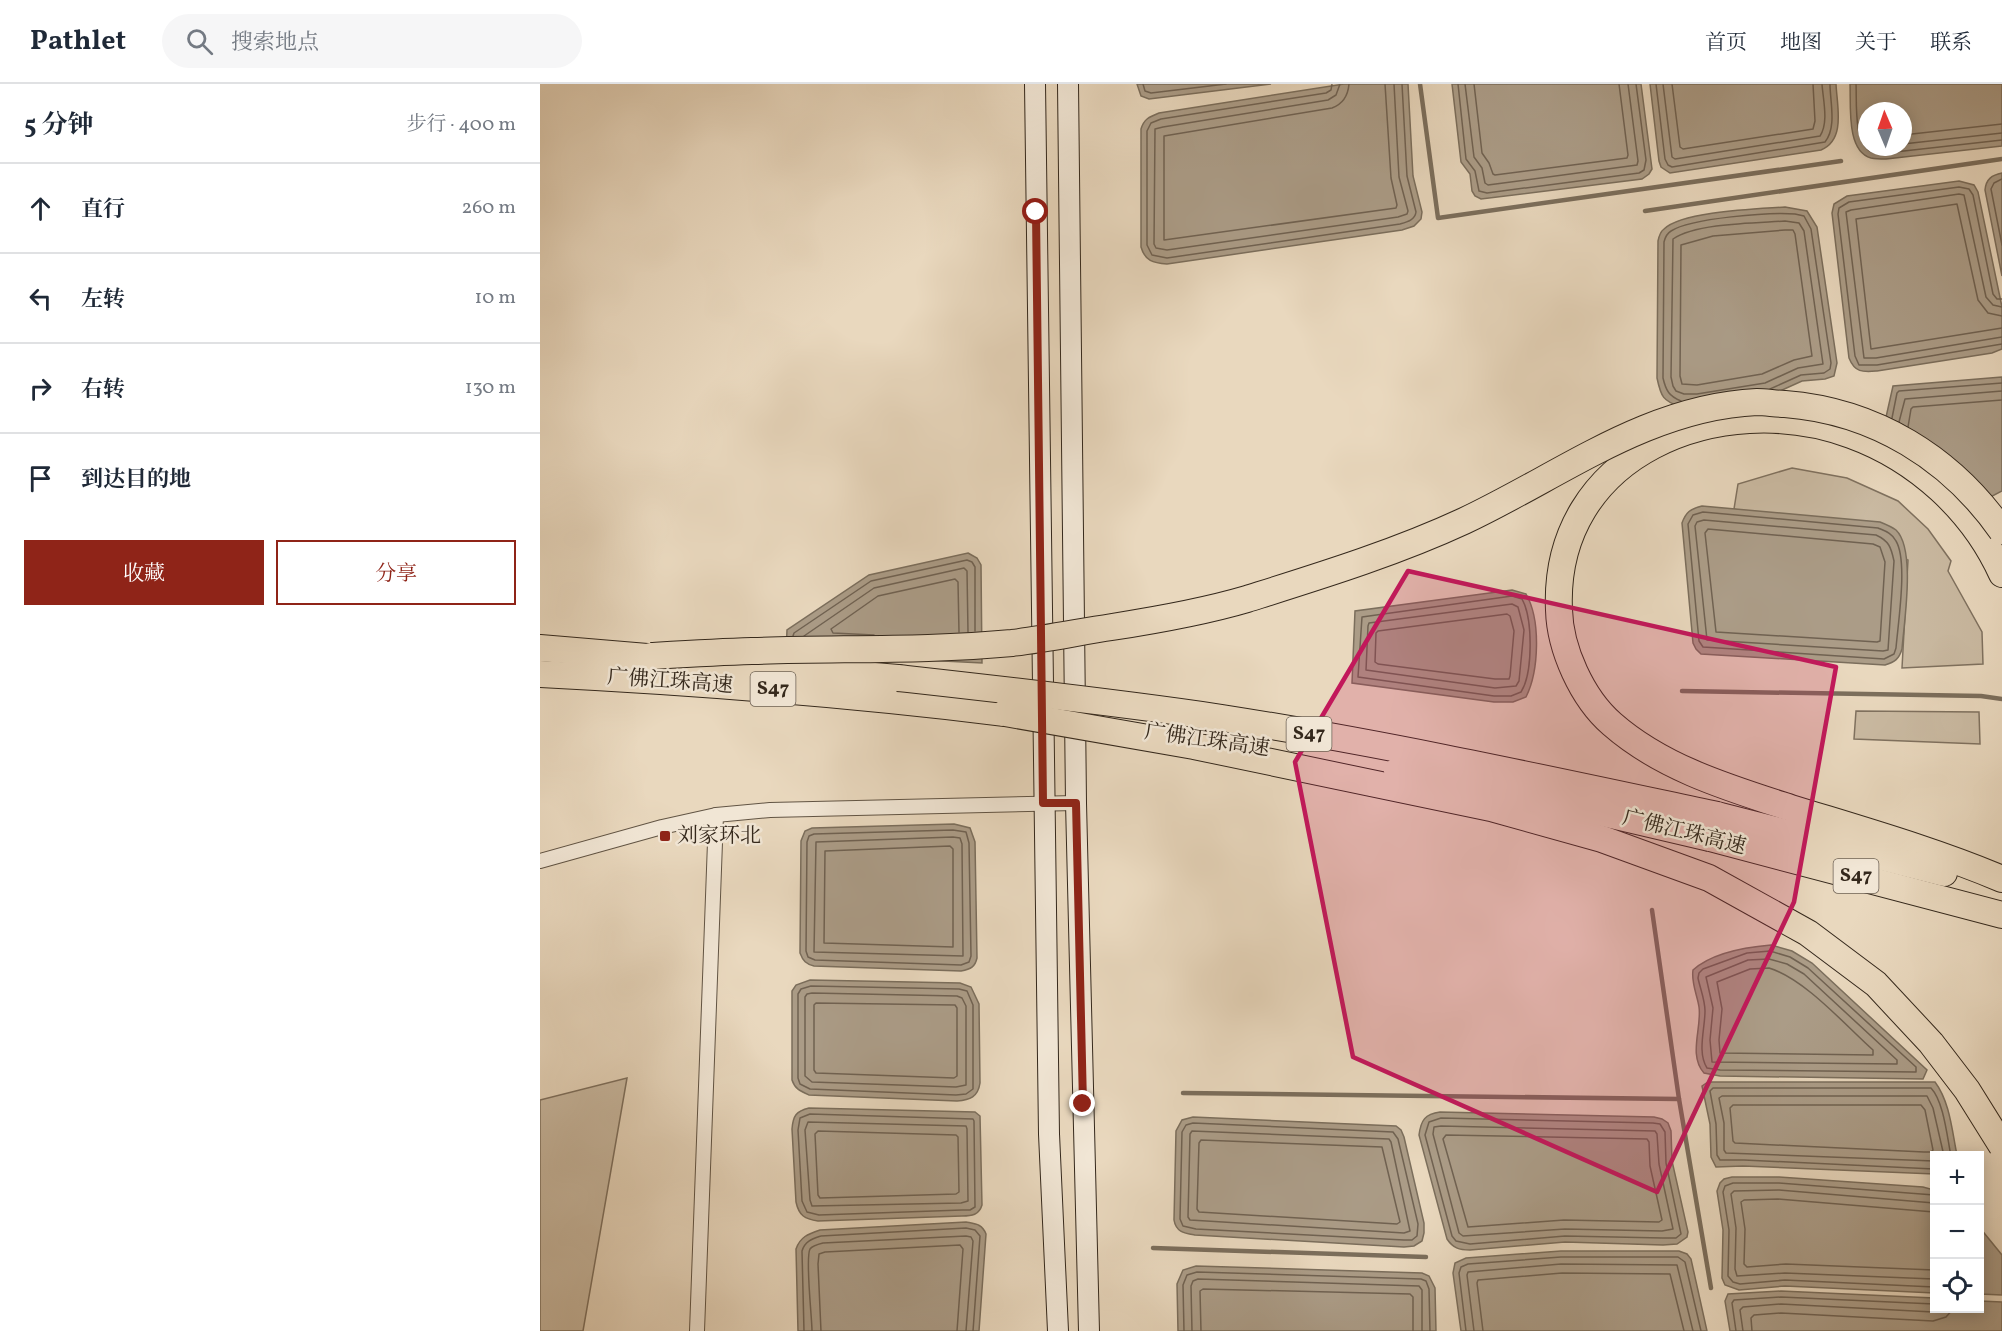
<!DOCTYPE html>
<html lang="zh">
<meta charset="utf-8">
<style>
:root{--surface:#fff;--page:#f6f6f7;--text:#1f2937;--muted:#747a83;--line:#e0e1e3;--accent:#8f2418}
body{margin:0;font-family:Vollkorn,"Noto Serif SC",serif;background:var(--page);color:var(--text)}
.controls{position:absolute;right:18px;bottom:18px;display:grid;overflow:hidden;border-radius:0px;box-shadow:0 3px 15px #0003}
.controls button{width:54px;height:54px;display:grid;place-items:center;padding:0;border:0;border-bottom:2px solid var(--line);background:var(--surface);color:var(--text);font:30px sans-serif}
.compass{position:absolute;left:1318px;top:18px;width:54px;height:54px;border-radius:50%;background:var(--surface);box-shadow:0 3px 15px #0003;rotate:358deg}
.stop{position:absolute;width:18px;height:18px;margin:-14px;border:4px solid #8f2418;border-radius:50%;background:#fff}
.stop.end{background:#8f2418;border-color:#fff;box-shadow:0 2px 6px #0008}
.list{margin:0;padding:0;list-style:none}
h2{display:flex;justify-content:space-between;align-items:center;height:78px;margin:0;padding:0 24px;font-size:26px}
h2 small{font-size:20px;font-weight:400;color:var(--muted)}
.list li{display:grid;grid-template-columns:39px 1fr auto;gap:18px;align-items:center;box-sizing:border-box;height:90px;padding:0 24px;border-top:2px solid var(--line)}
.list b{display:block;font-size:22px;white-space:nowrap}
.list em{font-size:20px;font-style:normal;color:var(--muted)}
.actions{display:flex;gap:12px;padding:18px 24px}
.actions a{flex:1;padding:14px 0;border:2px solid var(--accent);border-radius:0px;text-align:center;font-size:21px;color:var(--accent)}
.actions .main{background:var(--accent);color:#fff}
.icon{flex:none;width:33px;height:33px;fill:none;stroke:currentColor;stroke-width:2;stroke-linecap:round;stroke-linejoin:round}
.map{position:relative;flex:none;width:1462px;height:1247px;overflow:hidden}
header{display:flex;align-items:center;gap:36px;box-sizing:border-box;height:84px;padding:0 30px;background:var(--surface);border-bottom:2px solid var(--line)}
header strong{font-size:28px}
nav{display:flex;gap:33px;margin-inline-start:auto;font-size:21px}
.search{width:420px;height:54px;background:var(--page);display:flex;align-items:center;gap:15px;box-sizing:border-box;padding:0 21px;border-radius:33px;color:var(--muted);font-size:22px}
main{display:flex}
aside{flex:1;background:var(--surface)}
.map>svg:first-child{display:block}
</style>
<header>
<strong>Pathlet</strong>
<div class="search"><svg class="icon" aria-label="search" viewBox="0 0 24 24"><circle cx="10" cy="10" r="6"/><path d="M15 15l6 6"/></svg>搜索地点</div>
<nav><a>首页</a><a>地图</a><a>关于</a><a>联系</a></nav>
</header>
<main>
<aside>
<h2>5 分钟<small>步行 · 400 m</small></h2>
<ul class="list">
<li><svg class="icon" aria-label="ahead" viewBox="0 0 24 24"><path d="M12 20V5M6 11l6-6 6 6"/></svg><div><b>直行</b></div><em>260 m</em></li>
<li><svg class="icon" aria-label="left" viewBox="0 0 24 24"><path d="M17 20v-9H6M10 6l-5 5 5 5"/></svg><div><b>左转</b></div><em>10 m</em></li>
<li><svg class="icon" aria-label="right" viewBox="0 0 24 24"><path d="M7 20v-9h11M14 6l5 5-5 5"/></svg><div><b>右转</b></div><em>130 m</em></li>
<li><svg class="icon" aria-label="arrive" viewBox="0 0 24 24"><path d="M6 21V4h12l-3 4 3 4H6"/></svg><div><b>到达目的地</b></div></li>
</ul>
<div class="actions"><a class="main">收藏</a><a>分享</a></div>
</aside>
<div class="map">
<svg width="1462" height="1247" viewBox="0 0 1462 1247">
<rect width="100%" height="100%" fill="#e9d8be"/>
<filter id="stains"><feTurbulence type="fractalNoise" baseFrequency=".00333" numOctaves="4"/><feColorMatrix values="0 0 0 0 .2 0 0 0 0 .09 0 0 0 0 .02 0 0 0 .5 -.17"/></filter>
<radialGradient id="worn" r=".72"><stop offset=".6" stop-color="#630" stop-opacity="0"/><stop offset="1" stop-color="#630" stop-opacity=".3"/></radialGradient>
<g fill="#cabaa2" stroke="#7f715f" stroke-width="1.5">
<path d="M1252,384L1307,394L1358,417L1388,445L1411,477L1408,487L1442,548L1443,580L1362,584L1368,476L1194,425L1198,400Z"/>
<path d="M1316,627L1439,628L1440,660L1314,655Z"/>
<path d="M87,994L43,1247H0V1016Z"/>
</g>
<g fill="#ab9c87" stroke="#7b6e5c" stroke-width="1.5" fill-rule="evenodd">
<path d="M597,0H731L609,15L601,12Z"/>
<path d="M804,0H868L873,92L882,128L881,135L874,142L862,146L627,180C613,179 605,177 601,163V45C604,35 609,33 619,29Z"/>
<path d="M912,0H1101L1112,85L1109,90L1102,95L941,115L935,112L932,107L930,90L921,78Z"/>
<path d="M1110,0H1296C1297,22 1306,56 1281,66L1130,89L1121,83L1119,77Z"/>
<path d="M1310,0H1462V62L1346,75C1341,75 1336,75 1331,74C1306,67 1311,21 1310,0ZM1327,27H1363V63H1327Z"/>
<path d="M1462,89V192L1445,106C1446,95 1452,91 1462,89Z"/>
<path d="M1419,97L1434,101L1438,108L1462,223V265L1452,269L1337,287C1323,288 1315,289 1309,274L1292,129L1294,120L1307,112Z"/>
<path d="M1245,123L1267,127L1277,143L1297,279L1294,292L1285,295L1262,297L1229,312L1141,323C1123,317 1121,313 1117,294L1118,157C1119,152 1120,148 1124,145C1143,127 1218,125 1245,123Z"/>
<path d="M1462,293V407L1443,417L1342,351L1353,302Z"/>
<path d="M1162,422L1340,438C1345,440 1352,443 1356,446C1376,465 1364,538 1362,565C1359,575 1355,578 1345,581L1161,570L1156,565L1153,559L1142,439C1146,428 1150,425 1162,422Z"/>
<path d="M428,469L437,474L441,481L442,579L246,569L247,546L329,491Z"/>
<path d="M972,506L986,510C1001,536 999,587 986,613L973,618H954L812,599L815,527Z"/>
<path d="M414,740L430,744L435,758L437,874C435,883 431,885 421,887L274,882C266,880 263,877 260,869L261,757L265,747L272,744Z"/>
<path d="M1231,861L1252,867L1272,879L1387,986L1383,995L1180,992L1164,989C1148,971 1162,944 1159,923C1157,910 1151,899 1153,886C1172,869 1207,863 1231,861Z"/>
<path d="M270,896L420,899L431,903L439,920L440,999C438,1013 430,1016 417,1017L269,1011C260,1007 255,1005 252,996V907L256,901Z"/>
<path d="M1168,998H1395C1410,1018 1412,1047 1417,1071L1394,1072V1090L1203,1082L1176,1083L1171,1073L1170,1040L1162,1002Z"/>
<path d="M269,1024L435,1028L440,1032L442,1121C439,1131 432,1132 422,1132L278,1137C265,1135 259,1132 256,1118L252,1045C253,1032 256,1027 269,1024Z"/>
<path d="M900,1028L1114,1033L1122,1035L1128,1039L1131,1047L1132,1077L1148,1148L1147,1153L1137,1160L1123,1161L1025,1158L930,1166C919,1166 913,1164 907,1155L879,1051C881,1036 885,1030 900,1028Z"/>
<path d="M653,1033L856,1042L861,1046L864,1053L884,1139V1149L882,1157L874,1162L864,1163L655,1151C644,1149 636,1148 634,1136L636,1047L642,1036Z"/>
<path d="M1192,1093H1239L1383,1103L1394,1106V1209L1245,1202L1199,1206L1185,1201L1182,1194L1183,1146L1177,1107L1180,1099L1184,1095Z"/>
<path d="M426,1138C436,1140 442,1140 446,1150L439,1247H258L256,1165C260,1153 268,1150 280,1146Z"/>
<path d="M1440,1144L1462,1171V1211L1440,1210Z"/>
<path d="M1021,1167H1139L1147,1170L1151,1175L1167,1247H921L913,1189L915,1179L926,1174Z"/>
<path d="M656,1182L882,1189L889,1192L895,1204L896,1247H638L637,1200L643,1186Z"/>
<path d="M1241,1207L1394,1214V1224H1440V1217L1462,1218V1247H1190L1185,1217L1188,1210Z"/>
</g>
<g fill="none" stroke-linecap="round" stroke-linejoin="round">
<g stroke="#706252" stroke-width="1.5">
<path d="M603,0L605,7L611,9L686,0"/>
<path d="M792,0L791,6L786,9L621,35L611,39L607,47V161L612,171L627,174L860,140C867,138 875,136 876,128L867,92L862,0"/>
<path d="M800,0L796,11L788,16L623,43L615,45L614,160L616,164L627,166L858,133L867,130L868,127L859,93L854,0"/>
<path d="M809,0C808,12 803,20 792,24L624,52V156L856,124L857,121L851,94L845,0"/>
<path d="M918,0L926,75L935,87L939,107L947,109L1099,89L1104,86L1106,76L1096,0"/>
<path d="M925,0L934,73L942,84L945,99L948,101L1097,81L1098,77L1088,0"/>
<path d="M934,0L942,69L949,79L953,90L955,91L1087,74L1088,71L1079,0"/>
<path d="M1116,0L1125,75L1128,81L1132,83L1285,58C1297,43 1290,18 1290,0"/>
<path d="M1123,0L1132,73L1135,75L1280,52C1289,38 1283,16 1282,0"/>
<path d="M1132,0L1140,63L1143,65L1273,45L1275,37L1273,0"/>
<path d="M1316,0C1317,17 1313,60 1332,68C1336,69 1342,69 1346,69L1462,56"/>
<path d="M1363,51L1462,40"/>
<path d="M1363,60L1462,49"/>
<path d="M1462,95L1454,99L1451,105L1462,161"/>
<path d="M1245,137L1259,139L1264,147L1283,280L1258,284L1225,299L1157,310H1144L1136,307L1133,302L1131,293L1133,155C1156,139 1216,139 1245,137Z"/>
<path d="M1245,146H1253L1255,150L1272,272L1254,276L1222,290L1157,301L1142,300L1140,292L1141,161L1173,152Z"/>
<path d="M1462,215H1457L1453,210L1433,111L1429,105L1419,103L1309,118L1299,124L1298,130L1315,272L1319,281H1337L1462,260"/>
<path d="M1462,223L1453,221L1446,213L1424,111L1419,110L1311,126L1306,128L1324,274H1336L1462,253"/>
<path d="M1462,232L1448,229L1438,216L1417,120L1316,135L1331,265L1462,244"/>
<path d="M1141,317C1129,312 1126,307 1123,294L1124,158C1125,154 1126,150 1131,147C1151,134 1230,128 1255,130L1264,132L1271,145L1291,279L1290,285L1284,289L1261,291L1230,305"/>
<path d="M1352,334L1357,309L1359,307L1462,299"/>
<path d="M1359,338L1365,315L1462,307"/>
<path d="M1368,343L1371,325L1373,323L1462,316"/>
<path d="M1163,428L1338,444C1345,447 1352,449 1356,457C1368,477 1358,539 1356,564L1354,570L1344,575L1163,563L1159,557L1148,440L1153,431Z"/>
<path d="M1164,436L1336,451C1349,457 1351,463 1354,477L1348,566L1343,567L1167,556L1155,442L1157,438Z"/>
<path d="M1168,445L1333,460L1340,463L1345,478L1340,557L1337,558L1176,548L1165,449Z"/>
<path d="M972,512L982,515C993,535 993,589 981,608L971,612H954L818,593L822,533Z"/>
<path d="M972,520L978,523L984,546L979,597L976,602L955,604L826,586L828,542L829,539Z"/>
<path d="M967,530L970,532L974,547L970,592L969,595H955L838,580L835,578L836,549L838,547Z"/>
<path d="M334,551L293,549L291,545L338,512L415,495L418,498L419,548"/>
<path d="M253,552L254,549L331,497L427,476L432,478L435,483V547"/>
<path d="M264,552L334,504L424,484L427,487L428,548"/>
<path d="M413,746L426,748L429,759L431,872L429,878L421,881L275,876L268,873L266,867L267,758L269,752L274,750Z"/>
<path d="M413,753L420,754L422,760L423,872L274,868L276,758Z"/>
<path d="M410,762L413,765V863L284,859L285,767Z"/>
<path d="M1230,867L1250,873L1268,884L1376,983V988L1180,986L1167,984C1157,968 1165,945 1165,927C1165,916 1160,904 1158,894L1159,889L1163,885L1207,869Z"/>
<path d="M1229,875L1247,880L1264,890L1357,976V980L1172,978L1170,956L1173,924L1166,893L1208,876Z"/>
<path d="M1229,884C1265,895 1305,941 1333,966V971L1180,969L1179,956L1182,925L1177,898L1210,885Z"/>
<path d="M271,902L419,905L427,907L433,921V1005L426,1010L416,1011L270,1005L260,1000L258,994V910L261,905Z"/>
<path d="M272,909L417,912L422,914L426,922V1001L416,1003L272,998L265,992V913L267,910Z"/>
<path d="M276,919L415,921L417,924V992L414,994L276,989L274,986V921Z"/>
<path d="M1193,1021H1381L1385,1026L1393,1066L1391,1068H1384L1195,1059L1193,1057L1190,1024Z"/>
<path d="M270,1030L433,1035L434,1037L435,1123L430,1126H422L279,1131L267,1128L262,1117L258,1046L260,1034Z"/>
<path d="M901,1034L1113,1039L1120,1040L1125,1048L1126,1079L1141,1150L1136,1154H1123L1025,1152L930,1160L916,1157L912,1152L885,1051L889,1038Z"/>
<path d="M268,1038L426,1042L427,1045L428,1117L421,1119L272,1122L270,1116L265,1046Z"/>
<path d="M653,1039L853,1048L858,1055L878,1140L877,1152L872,1156H864L656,1145L643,1142L640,1135L642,1048L646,1041Z"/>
<path d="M901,1042L1115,1047L1117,1050L1119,1080L1133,1145L1122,1147L1025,1145L923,1152L919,1149L893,1050L894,1043Z"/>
<path d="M278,1047L416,1051L418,1053L419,1108L416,1110L280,1114L278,1111L275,1050Z"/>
<path d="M652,1047L849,1055L851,1058L870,1147L864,1149L650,1136L648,1133L650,1050Z"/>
<path d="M906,1051L1107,1055L1109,1058L1110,1082L1122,1136L1119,1138L1024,1136L928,1143L903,1055Z"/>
<path d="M661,1056L842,1063L860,1138L857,1140L659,1128L657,1125L659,1059Z"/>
<path d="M1394,1077L1186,1069L1184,1066V1039L1179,1014L1182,1012H1387L1393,1024L1404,1072"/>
<path d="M1394,1085L1204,1076H1180L1177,1071L1176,1040L1170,1007L1173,1004H1391C1404,1018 1407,1053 1411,1072"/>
<path d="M1394,1111L1239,1099H1193L1185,1102L1183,1108L1189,1146L1188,1192L1193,1198L1200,1200L1245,1196L1394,1203"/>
<path d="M1394,1119L1239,1106L1194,1107L1191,1110L1196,1144L1195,1185L1197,1192L1245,1189L1394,1195"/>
<path d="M1394,1128L1238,1115L1204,1116L1201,1118L1205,1145L1204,1180L1207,1183L1246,1180L1394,1186"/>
<path d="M264,1247L262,1167C265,1157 272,1155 281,1152L426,1144L435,1146L440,1152L433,1247"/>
<path d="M272,1247C272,1233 265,1174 270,1165C272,1162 279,1160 283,1159L426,1152L431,1153L433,1157L426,1247"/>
<path d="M281,1247L278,1180L279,1170L285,1168L420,1161L423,1165L417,1247"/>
<path d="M644,1247L643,1201L647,1191L657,1188L881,1195L886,1197L889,1205L890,1247"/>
<path d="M652,1247L651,1202L653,1197L658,1195L879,1202L882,1206V1247"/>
<path d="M661,1247L660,1207L663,1205L870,1210L873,1213V1247"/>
<path d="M926,1247L919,1189L921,1183L928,1180L1021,1173H1138L1145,1178L1161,1247"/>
<path d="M934,1247L927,1191L928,1188L1021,1180L1137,1181L1153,1247"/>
<path d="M943,1247L937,1199L938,1196L1022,1189L1130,1190L1144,1247"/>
<path d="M1196,1247L1192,1219L1194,1216L1241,1213L1394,1220"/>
<path d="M1203,1247L1200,1226L1203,1223L1241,1220L1393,1228L1402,1224"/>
<path d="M1212,1247L1211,1234L1214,1231L1241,1229L1393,1237L1406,1233L1414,1224"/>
</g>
<g stroke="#7b6e5c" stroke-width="4.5">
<path d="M880,0L898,134L1301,77"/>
<path d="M1105,127L1462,75"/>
<path d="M1142,607L1441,612L1462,615"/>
<path d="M1112,826L1139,1015L1171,1204"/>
<path d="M643,1009L1139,1015"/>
<path d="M613,1164L886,1173"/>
</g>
<defs>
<g id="street">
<path d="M0,777L122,743L176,731L230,726L536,719"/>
<path d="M157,1247L176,731"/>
</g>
<g id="secondary">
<path d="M495,0L509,1050L518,1247"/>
<path d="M528,0L536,719L549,1247"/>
</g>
<g id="highway">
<path d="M1462,490C1433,426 1377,375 1311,351C1180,303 1012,369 1019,526C1020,565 1042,614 1072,640C1122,684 1189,704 1251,724C1322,746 1393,766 1462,795"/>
<path d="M0,564L358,594"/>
<path d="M0,590C156,598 311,610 465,629"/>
<path d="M1177,731L1404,789"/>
<path d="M1170,754L1462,831"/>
</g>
</defs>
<use href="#street" stroke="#615444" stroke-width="16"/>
<use href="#secondary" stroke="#34281c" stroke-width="22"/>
<use href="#highway" stroke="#34281c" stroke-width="28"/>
<use href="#street" stroke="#f1e6d5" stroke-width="14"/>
<use href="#secondary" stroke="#f1e6d5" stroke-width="20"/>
<use href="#highway" stroke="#e9d8be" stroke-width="26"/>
<defs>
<g id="highway-bridge">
<path d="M111,572C145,570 178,568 212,567C299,564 386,567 472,559C506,555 539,548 572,543C617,536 663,528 707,515C780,492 855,469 924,437C1020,392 1107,323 1217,318C1226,318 1236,320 1245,320C1335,327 1411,374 1462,447"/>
<path d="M358,594C466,606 575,618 682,634C848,660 1012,696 1177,731"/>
<path d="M465,629L654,662L951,724L1062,755L1169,794L1268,849L1336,900L1391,959L1427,1006L1462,1062"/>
<path d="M857,687L1042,724L1170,754"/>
</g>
</defs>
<use href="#highway-bridge" stroke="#34281c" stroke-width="28" stroke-linecap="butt"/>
<use href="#highway-bridge" stroke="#e9d8be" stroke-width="26"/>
</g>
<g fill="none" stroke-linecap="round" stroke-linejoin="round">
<path stroke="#8f2418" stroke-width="8" d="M496,128L503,719H536L543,1020"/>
</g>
<path fill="#c2185b" fill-opacity="0.2" stroke="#c2185b" stroke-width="4.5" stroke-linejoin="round" d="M868,487L1296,583L1254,818L1117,1108L813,973L755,678Z"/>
<rect fill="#8f2418" stroke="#f1e6d5" stroke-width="2" x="119" y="746" width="12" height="12" rx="3"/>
<g text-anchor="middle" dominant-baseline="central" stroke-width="5" stroke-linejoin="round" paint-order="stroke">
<g fill="#f1e6d5" stroke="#6d6154" stroke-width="1.5">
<rect x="210.5" y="588" width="45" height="34" rx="4.5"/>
<rect x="746.5" y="633" width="45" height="34" rx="4.5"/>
<rect x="1293.5" y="775" width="45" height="34" rx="4.5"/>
</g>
<g font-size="20" font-weight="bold" fill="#34281c">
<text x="233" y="605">S47</text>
<text x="769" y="650">S47</text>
<text x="1316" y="792">S47</text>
</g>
<g font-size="21" fill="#34281c" stroke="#f1e6d5">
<text transform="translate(130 598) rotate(4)">广佛江珠高速</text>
<text transform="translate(667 657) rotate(8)">广佛江珠高速</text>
<text transform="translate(1144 749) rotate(14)">广佛江珠高速</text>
</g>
<g font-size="21" fill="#34281c" stroke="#f1e6d5" text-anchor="start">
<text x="137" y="752">刘家环北</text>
</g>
</g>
<rect width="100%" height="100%" filter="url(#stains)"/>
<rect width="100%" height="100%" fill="url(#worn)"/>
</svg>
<div class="controls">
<button>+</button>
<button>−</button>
<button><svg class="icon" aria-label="locate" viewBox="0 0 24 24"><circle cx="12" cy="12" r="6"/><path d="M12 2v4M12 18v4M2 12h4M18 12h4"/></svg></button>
</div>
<svg class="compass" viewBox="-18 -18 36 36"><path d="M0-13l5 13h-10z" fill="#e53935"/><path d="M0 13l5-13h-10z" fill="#747a83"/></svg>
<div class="stop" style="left:496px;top:128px"></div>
<div class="stop end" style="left:543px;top:1020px"></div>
</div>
</main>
